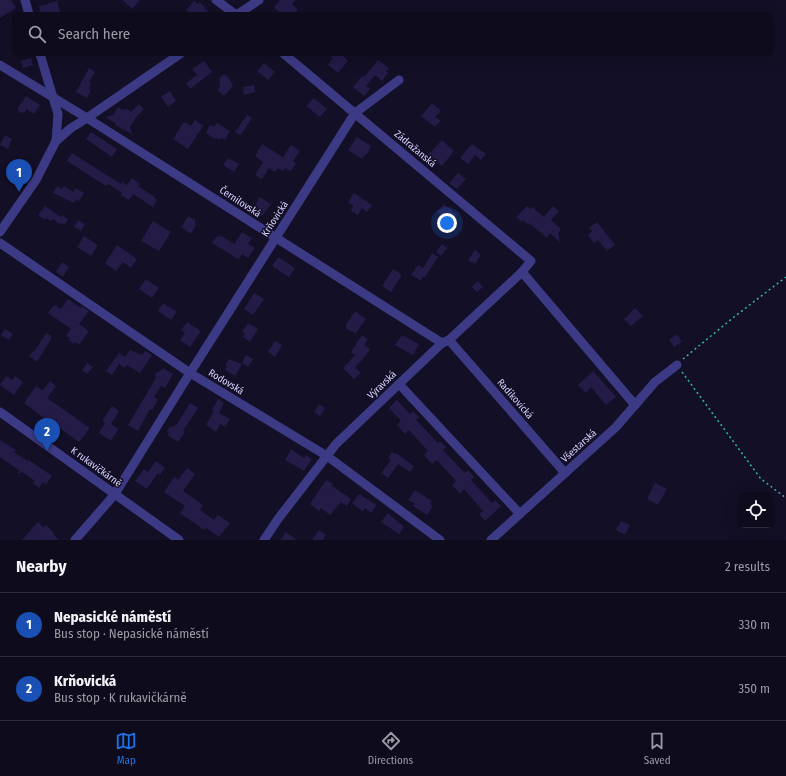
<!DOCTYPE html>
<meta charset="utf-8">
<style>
:root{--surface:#0e0b1c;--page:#171425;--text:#f1f3f6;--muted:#9b9ba3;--line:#2e2b3b;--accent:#1a73e8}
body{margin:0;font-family:"Fira Sans Condensed",sans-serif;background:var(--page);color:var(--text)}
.controls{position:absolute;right:12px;bottom:12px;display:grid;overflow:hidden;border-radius:6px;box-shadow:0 4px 16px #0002}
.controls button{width:36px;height:36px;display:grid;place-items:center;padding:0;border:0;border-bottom:1px solid var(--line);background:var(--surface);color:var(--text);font:20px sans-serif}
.you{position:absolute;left:447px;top:223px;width:14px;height:14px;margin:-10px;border:3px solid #fff;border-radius:50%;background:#1a73e8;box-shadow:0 0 0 6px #1a73e833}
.badge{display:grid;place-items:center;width:26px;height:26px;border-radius:50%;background:var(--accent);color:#fff;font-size:13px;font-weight:700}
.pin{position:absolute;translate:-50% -33px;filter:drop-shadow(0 1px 2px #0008)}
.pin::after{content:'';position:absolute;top:21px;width:14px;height:12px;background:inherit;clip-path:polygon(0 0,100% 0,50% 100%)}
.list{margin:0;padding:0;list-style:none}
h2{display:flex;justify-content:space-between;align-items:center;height:52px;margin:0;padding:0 16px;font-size:17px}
h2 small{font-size:13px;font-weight:400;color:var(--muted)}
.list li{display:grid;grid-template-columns:26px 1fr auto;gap:12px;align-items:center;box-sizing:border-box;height:64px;padding:0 16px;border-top:1px solid var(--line)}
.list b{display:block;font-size:15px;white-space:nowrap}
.list p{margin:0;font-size:13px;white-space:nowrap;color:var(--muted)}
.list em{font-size:13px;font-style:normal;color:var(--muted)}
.icon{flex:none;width:22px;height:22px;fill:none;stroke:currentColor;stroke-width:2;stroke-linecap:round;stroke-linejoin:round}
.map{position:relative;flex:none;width:786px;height:540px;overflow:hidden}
.search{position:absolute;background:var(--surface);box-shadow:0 4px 16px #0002;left:12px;right:12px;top:12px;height:44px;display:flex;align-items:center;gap:10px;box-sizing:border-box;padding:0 14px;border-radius:6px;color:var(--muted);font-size:15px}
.sheet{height:180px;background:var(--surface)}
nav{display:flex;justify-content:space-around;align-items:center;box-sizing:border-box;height:56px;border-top:1px solid var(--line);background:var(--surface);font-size:11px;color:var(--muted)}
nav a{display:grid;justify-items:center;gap:2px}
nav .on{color:var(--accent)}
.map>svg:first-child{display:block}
</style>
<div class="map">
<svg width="786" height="540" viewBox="0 0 786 540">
<rect width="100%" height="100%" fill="#130f26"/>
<g fill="#241b47">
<path d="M0,0H11L16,8L0,18Z"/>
<path d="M123,0H140L132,9Z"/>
<path d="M280,0H295L292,4L298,10L294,14H281L274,7Z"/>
<path d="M57,1L60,12L53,14H41L39,6Z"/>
<path d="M194,1L198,4L199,2L205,7L204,8L212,14H191L186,10Z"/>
<path d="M328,54H341L348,61L338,73L328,65L333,58Z"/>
<path d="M31,58L33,65L23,68L21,61Z"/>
<path d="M378,60L389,68L386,72L388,73L382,81L375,75L366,86L370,89L364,96L353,87L362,76L364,77Z"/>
<path d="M204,61L212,72L190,89L186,83L197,75L192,69Z"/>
<path d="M264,63L275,72L268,80L257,71Z"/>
<path d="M89,68L95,72L89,82L91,83L89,89L91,90L87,98L76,92Z"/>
<path d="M224,74L229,78L233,86L224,96L217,90L220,87L219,79Z"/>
<path d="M254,85L255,92L244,95L243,87Z"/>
<path d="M170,91L176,101L168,107L161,97Z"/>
<path d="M26,96L40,105L34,114L26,109L25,112L20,113L17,109Z"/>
<path d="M314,98L327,109L320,117L306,106Z"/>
<path d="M432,103L441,111L435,117L441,121L435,127L421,116Z"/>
<path d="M139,104L144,109L136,117L130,127L132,134L115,125L116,124L106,117L113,115L118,107L123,110L127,109L131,112Z"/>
<path d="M247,115L252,118L241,135L235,132Z"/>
<path d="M195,120L203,126L188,149L173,139L183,123L184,124L185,122L191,126Z"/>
<path d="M217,123L230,131L225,140L221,138L220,140L217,138L215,139L206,133L210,125L214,127Z"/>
<path d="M91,132L117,149L112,157L86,139Z"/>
<path d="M5,135L12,139L8,149L0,145Z"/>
<path d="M357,137L371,146L367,154L365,155L362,159L348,150Z"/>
<path d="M442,140L454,151L442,166L428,155Z"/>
<path d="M262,144L283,157L291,145L300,151L293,161L296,163L291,171L285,168L283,171L278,168L275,172L269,168L262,179L255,175L263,162L255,156Z"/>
<path d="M472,144L486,154L481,160L475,155L468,164L460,158Z"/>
<path d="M72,153L121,184L122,182L127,185L132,178L140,184L138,186L155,197L154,198L157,200L153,207L133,194L129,200L121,195L122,193L108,184L106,186L67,161Z"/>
<path d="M228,158L239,164L234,172L223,165Z"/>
<path d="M458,173L466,179L457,189L449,183Z"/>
<path d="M57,186L62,189L64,186L73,192L76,188L84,193L79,201L76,199L74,203L53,193Z"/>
<path d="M354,193L372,205L367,212L362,208L358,215L350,210L354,206L348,202Z"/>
<path d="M260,197L271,204L262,216L252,210Z"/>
<path d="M444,204L457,215L447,227L440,221L442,219L439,217L441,215L437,212Z"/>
<path d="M45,206L61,217L62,215L68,219L65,225L61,223L60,224L53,219L51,221L46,218L45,220L38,215Z"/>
<path d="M527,206L531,209L532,207L544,217L553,206L559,211L551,220L561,229L558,233L560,242L550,233L547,238L529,223L528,225L523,220L522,222L516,217Z"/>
<path d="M188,216L195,220V224L196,225L191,234L181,227Z"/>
<path d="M78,220L85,224L81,231L74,227Z"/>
<path d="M153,221L171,232L159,251L141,241Z"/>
<path d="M597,222L615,245L607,251L598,240L594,243L588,235L592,231L589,228Z"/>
<path d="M242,232L252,238L248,244L255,248L248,258L242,254L238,259L212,243L217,236L219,237L220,235L234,244Z"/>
<path d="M84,236L98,245L91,256L77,247Z"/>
<path d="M442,244L447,248L441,256L436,252Z"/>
<path d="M117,245L137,259L131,268L123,262L116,271L105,263Z"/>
<path d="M475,250L481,255L475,264L468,260Z"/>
<path d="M432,253L438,257L425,277L423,276L421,281L411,275L418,265L423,268Z"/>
<path d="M278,257L295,268L289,277L272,266Z"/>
<path d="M62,262L69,267L63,277L56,272Z"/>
<path d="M393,269L402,275L391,292L382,286Z"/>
<path d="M146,279L159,288L152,298L139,289Z"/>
<path d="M476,282H479L483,287L477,292L472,287Z"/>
<path d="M254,293L264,299L253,315L244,309Z"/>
<path d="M68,299L81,308L82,306L89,311L79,324L89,331L79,345L76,342L74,344L69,340L70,338L66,336L71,329L48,313L54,305L61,309Z"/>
<path d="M163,303L177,312L171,320L158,311Z"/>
<path d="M635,308L643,316L631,326L624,319Z"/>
<path d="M355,311L366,319L356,333L348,330L345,326Z"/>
<path d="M187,322L201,331L190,347L180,340L185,333L181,330Z"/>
<path d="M248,323L258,329L250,342L243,337L245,334L242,332Z"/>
<path d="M5,329L13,334L9,340L1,335Z"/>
<path d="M46,333L51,336V339L37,362L29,356L33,351L34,352Z"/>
<path d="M677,334L682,342L674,347L669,340Z"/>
<path d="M362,335L368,339L364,345L370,349L364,358L355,367L361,373L354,379L343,368L355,355L351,352Z"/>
<path d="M402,335L419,344L413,355L395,345Z"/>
<path d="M275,341L282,345L275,357L268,352Z"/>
<path d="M130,350L142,355L145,351L152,355L140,373L127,365L125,368L119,364L112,375L106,371L119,353L125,357Z"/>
<path d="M246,355L253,359L248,367L242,363Z"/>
<path d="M229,359L242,364L235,376L225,370L227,366L225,365Z"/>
<path d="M87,363L93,367L87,374L82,370Z"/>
<path d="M163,368L173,374L165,388L161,386L154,397L158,400L152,410L150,409L138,431L128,425L156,378L155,373L160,371Z"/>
<path d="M593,371L616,397L606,405L591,387L586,393L578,385Z"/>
<path d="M6,376L12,380L15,376L23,382L14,395L0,385Z"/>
<path d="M50,381L56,386L47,398L90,428L79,442L57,426L54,429L42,421L44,418L24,403L36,386L43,390Z"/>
<path d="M218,399L224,403L219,413L230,419L225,427L220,424L216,432L206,425L214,411L212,410Z"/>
<path d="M397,400L410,414L413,411L419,417L416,420L438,443L440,441L446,447L443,450L465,473L468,470L474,477L471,480L492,503L495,500L501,506L485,521L479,514L483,511L464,489L460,494L452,485L456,481L437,460L432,464L424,455L428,451L409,430L405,434L397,425L401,421L389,408Z"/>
<path d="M190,403L198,408L183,431L185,432L178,442L167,435L169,433L167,431L170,426L172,427L177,424Z"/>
<path d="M319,404L325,408L320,416L314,412Z"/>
<path d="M112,406L119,411L111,424L118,429L111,441L99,433L105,423L102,421Z"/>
<path d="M0,440L16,450L14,452L21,457L28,461L29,460L52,476L46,484L43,482L39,488L33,483L35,481L22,472L18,474L19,470L0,457Z"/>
<path d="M291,449L304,458L306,455L312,459L304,471L285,460Z"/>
<path d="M392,452L395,454L396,453L414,466L410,472L398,464L388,478L381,473L391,460L388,458Z"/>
<path d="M156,461L165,468L160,475L158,473L147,489L135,481L144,469L148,472Z"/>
<path d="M187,468L195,474L183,491L203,505L200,510L214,520L218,515L230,523L219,537L206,528L204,530L180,513L185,506L164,492L174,477L178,480Z"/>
<path d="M326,480L333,484L332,486L351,499L347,506L341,502L330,515L321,508L319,511L310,504Z"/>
<path d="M655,483L667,489L658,505L647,499Z"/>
<path d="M415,490L432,501L430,504L433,506L427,515L413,506L415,504L408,500Z"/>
<path d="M359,494L377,505L371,513L365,508L362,511L352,503Z"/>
<path d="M388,513L404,527L399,534L381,522Z"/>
<path d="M621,521L630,525L625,535L616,530Z"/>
<path d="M38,522L44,528L46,525L54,533L53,534L59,540H22Z"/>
<path d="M319,530L326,535L323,540H312Z"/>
<path d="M286,532L297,540H280Z"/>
</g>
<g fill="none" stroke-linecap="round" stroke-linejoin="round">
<g stroke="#2fb8b0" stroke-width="1.5" stroke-dasharray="2 3" stroke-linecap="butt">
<path d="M683,359L734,317L786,277"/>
<path d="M682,372L761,479L786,498"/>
</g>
<g stroke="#3d3a85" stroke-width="9">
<path d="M25,0L29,14"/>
<path d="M216,0L235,14"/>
<path d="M238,14L259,0"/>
<path d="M40,54L58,114L56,141"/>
<path d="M0,65L87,118L442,343"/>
<path d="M0,232L36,180L56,141L71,128L87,118L180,54"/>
<path d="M0,243L190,373L327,456L440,540"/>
<path d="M522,272L635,405"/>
<path d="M449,340L565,473"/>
<path d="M399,384L520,514"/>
<path d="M0,412L179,540"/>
<path d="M75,540L115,494L190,373L355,113L399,80"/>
<path d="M264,540L278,519L336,444L442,343L449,340L522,272L531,261L284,54"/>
<path d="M491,540L616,427L655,382L677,365"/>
</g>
</g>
<g text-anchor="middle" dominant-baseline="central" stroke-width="3" stroke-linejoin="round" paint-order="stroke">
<g font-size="10" fill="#d9d4ff" stroke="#130f26">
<text transform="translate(415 149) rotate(40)">Zádražanská</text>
<text transform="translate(240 202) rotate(33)">Černilovská</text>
<text transform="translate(275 219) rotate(-57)">Krňovická</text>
<text transform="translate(226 382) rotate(31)">Rodovská</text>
<text transform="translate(382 385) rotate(-44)">Výravská</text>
<text transform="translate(515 399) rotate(49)">Radíkovická</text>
<text transform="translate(579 446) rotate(-42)">Všestarská</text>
<text transform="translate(96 467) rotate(36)">K rukavičkárně</text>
</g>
</g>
</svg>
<div class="controls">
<button><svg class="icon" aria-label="locate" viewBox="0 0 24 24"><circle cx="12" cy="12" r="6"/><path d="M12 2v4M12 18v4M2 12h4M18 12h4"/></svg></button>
</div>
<div class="you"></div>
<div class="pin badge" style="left:19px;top:192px;background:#1a4fb4">1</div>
<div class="pin badge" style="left:47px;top:451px;background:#1a4fb4">2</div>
<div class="search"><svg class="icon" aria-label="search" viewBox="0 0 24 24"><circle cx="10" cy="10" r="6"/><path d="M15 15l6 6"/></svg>Search here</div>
</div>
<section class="sheet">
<h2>Nearby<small>2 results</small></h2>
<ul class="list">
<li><span class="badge" style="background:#1a4fb4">1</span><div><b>Nepasické náměstí</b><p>Bus stop · Nepasické náměstí</p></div><em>330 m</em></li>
<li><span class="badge" style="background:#1a4fb4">2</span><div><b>Krňovická</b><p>Bus stop · K rukavičkárně</p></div><em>350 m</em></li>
</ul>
</section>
<nav>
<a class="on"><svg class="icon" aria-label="map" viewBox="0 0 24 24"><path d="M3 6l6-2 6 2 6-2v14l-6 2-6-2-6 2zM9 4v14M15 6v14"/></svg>Map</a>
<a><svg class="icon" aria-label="directions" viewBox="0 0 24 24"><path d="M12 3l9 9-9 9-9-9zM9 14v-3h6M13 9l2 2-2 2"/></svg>Directions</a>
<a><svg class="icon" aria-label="saved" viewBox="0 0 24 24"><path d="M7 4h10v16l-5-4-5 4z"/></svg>Saved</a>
</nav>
